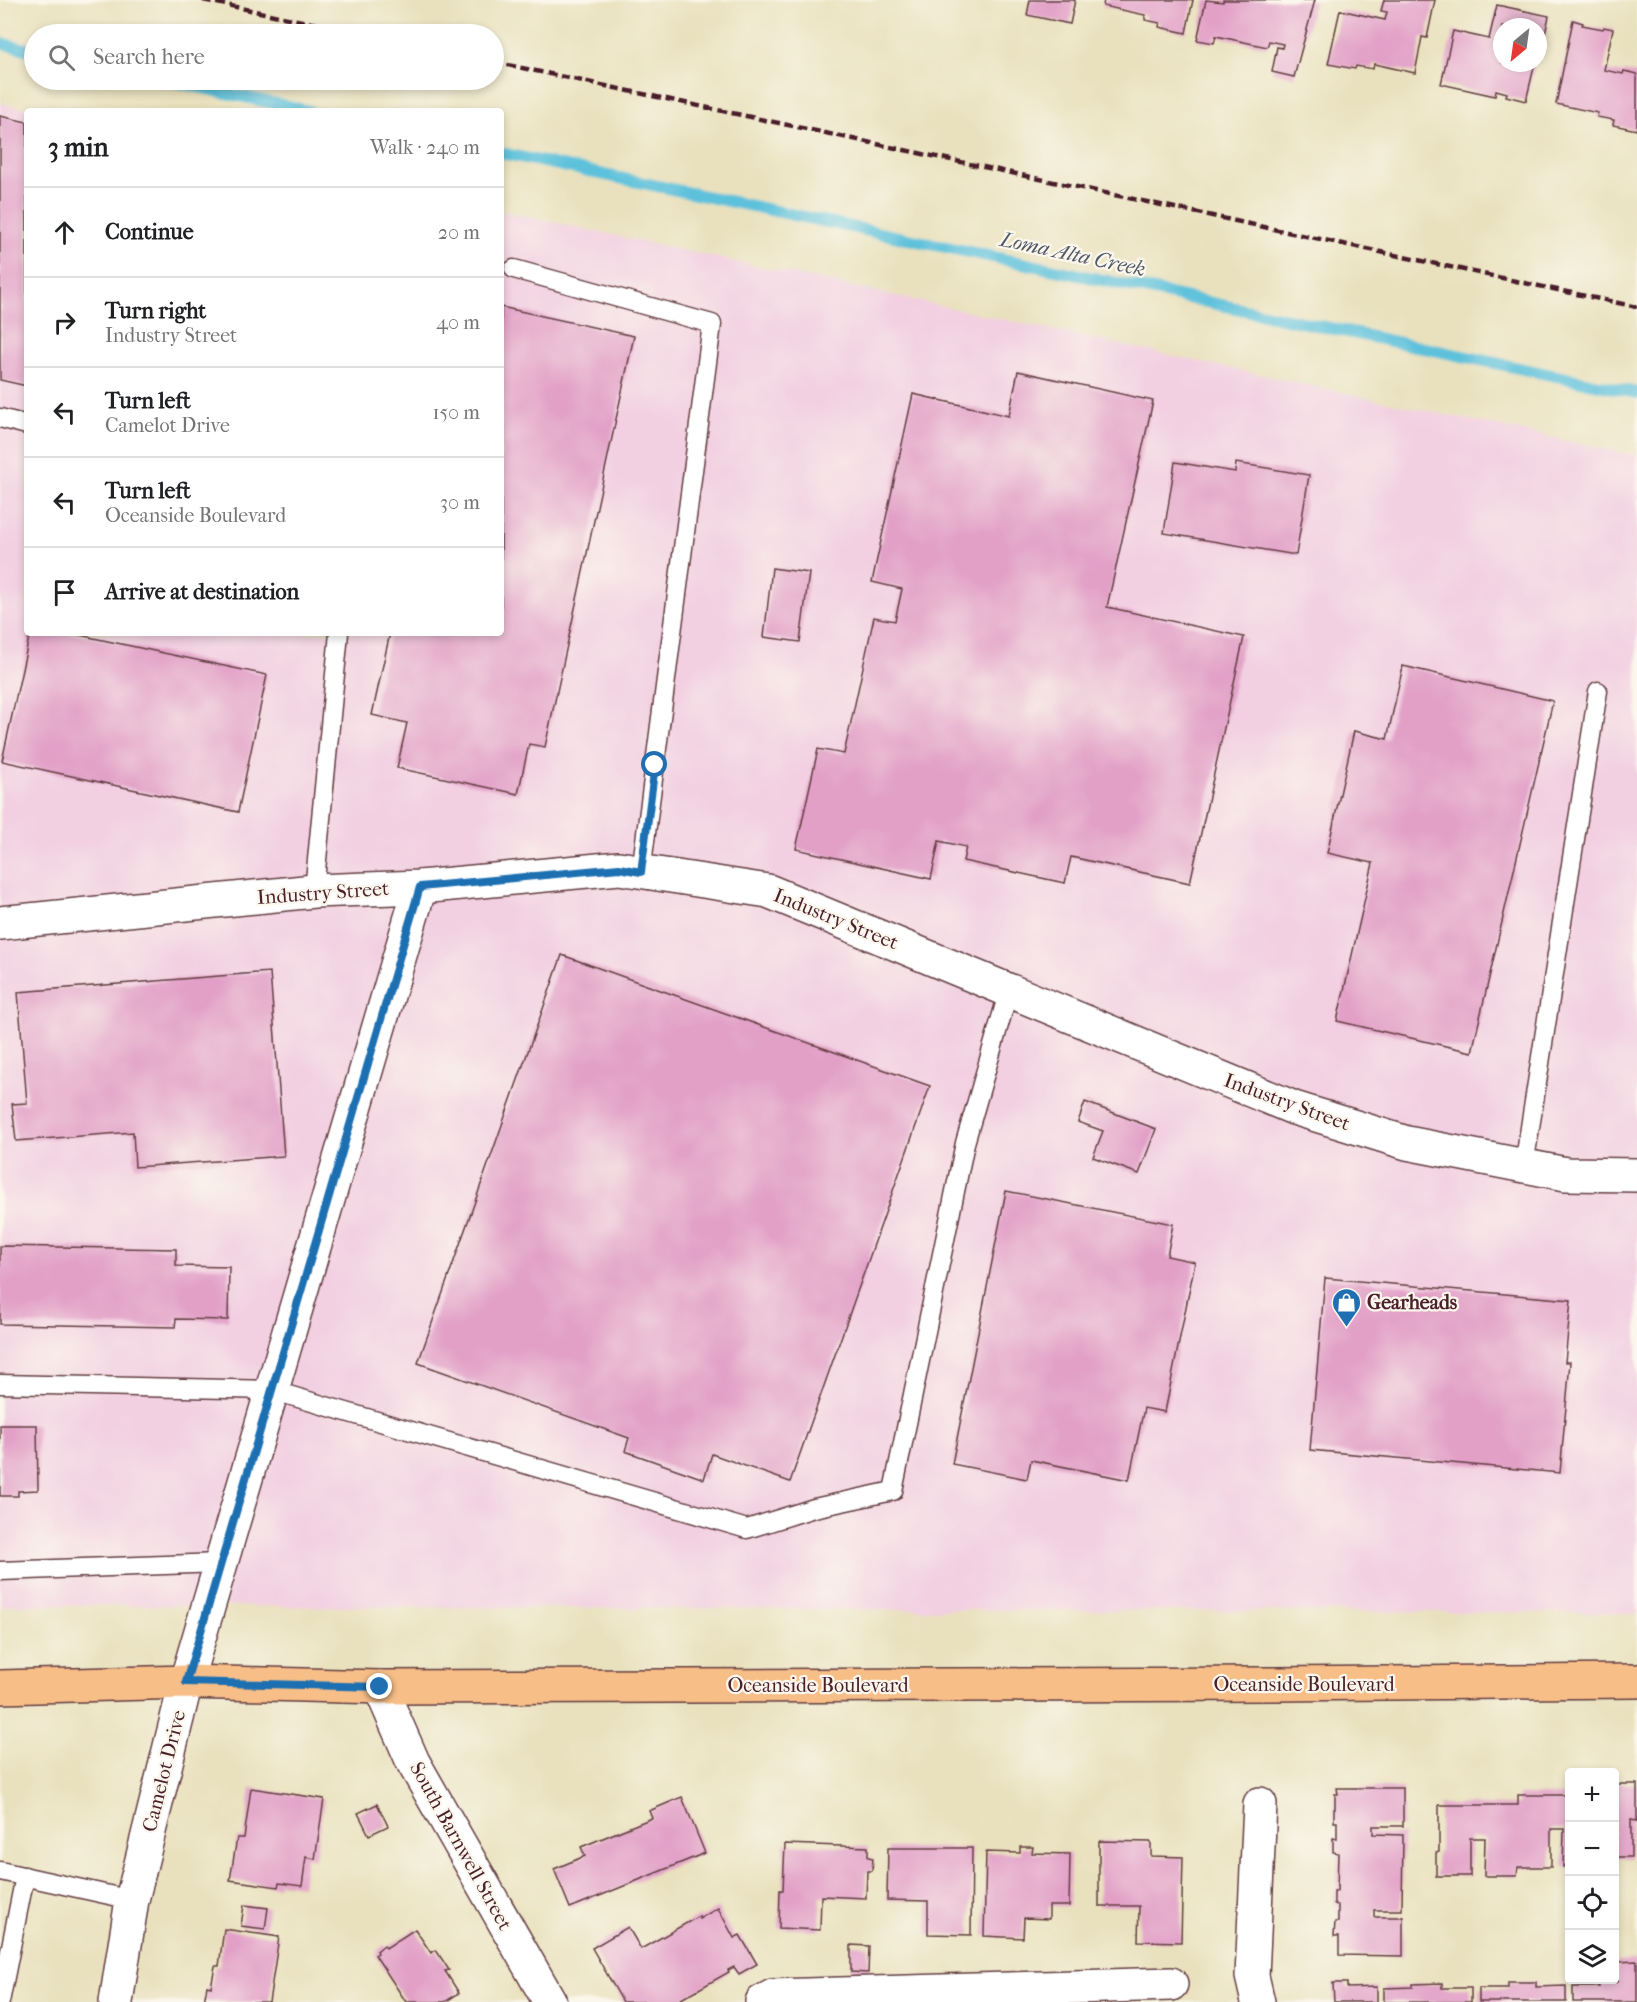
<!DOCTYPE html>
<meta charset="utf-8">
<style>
:root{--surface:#fff;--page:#f6f6f6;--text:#202124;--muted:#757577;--line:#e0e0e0}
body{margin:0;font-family:"IM FELL French Canon",serif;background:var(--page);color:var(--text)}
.controls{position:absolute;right:18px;bottom:18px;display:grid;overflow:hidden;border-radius:6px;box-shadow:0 3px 9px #0003}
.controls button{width:54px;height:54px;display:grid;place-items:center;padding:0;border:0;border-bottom:2px solid var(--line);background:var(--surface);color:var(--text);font:30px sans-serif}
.compass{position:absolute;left:1493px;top:18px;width:54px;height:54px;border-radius:50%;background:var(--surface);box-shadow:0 3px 9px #0003;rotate:209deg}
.stop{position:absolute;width:18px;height:18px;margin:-14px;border:4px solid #1f6fb2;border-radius:50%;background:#fff}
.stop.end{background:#1f6fb2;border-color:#fff;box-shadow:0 2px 6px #0008}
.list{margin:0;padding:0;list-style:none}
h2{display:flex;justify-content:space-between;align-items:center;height:78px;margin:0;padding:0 24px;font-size:26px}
h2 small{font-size:20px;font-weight:400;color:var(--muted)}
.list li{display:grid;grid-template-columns:39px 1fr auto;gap:18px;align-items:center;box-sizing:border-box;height:90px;padding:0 24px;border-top:2px solid var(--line)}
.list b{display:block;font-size:22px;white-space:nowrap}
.list p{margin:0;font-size:20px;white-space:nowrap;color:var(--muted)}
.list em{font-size:20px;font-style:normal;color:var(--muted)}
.icon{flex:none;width:33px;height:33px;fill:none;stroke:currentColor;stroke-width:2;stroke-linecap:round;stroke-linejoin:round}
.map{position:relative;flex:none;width:1637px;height:2002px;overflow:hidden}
.search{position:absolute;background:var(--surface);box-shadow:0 3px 9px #0003;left:24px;top:24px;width:480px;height:66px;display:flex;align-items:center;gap:15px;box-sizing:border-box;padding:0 21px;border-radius:33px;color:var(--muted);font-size:22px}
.panel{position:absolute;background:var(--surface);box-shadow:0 3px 9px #0003;left:24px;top:108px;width:480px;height:528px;border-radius:6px}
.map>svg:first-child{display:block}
</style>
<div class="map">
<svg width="1637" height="2002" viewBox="0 0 1637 2002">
<rect width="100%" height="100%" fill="#fbf7ec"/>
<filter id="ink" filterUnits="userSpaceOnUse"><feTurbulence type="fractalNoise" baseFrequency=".0167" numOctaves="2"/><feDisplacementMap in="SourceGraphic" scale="12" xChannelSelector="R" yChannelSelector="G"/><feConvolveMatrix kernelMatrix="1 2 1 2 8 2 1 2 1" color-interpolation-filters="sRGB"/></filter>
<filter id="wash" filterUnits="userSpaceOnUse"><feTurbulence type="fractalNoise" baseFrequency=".008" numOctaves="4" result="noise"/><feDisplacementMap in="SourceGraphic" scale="24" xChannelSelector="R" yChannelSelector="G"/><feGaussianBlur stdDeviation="1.35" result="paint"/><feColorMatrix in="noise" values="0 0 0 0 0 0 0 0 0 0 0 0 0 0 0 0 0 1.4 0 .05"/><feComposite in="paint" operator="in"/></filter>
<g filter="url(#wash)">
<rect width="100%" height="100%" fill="#e9e1bd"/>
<path fill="#f2cfe1" d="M0,103L38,111H27V633H501V211L1637,456V1613L0,1605Z"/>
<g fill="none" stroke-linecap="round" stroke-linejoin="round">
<g stroke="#5dc1db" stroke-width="12">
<path d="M0,43L34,51"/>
<path d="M166,80L309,111"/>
<path d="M501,153L1637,393"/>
</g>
</g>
<g id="blocks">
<g fill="#e2a0c7">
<path d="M1030,0H1075L1070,24L1027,15Z"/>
<path d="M1104,0H1193L1186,33L1159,27L1160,23L1145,20V15L1103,6Z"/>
<path d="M1206,0L1223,2V0H1315L1294,77L1272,72L1277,47L1282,48L1283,44L1269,41L1267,47L1216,36L1214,43L1197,40Z"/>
<path d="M1384,0H1435L1427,38L1422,37L1415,73L1374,64L1373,69L1356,66L1355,69L1328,64L1340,10L1385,20L1387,12L1381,11Z"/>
<path d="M1497,5L1549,16L1543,43L1538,42V27H1502V63H1535L1526,101L1506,96L1507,93L1496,90L1495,96L1441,84L1453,31L1489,39Z"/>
<path d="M1573,20L1583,23L1582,25L1603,29L1604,27L1613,29L1604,70L1623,74L1624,71L1637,74V130L1613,125L1614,120L1597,117L1598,113L1556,104Z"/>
<path d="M0,116L27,122V386L0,380Z"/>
<path d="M501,307L634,336L545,747L529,744L518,794L397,768L407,723L372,715L390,633H501Z"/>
<path d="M1018,371L1153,401L1107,607L1244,637L1190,883L1071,857L1065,883L963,861L966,847L939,841L931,879L796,849L818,749L844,754L874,617L895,621L902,589L872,582L913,394L1009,416Z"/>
<path d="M1175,462L1235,472L1236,463L1309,475L1296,555L1164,533Z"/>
<path d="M772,568L809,573L800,642L764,637Z"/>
<path d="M30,633H70L267,675L238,812L2,761Z"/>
<path d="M1403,666L1553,701L1472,1052L1337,1021L1373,863L1327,853L1354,731L1387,739Z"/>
<path d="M562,955L930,1086L790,1482L712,1454L704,1479L625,1451L629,1438L418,1363Z"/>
<path d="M270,972L284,1156L135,1167L133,1132L16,1141L12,1104L27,1103L18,992Z"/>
<path d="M1085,1102L1156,1129L1139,1174L1093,1157L1103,1131L1078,1122Z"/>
<path d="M1006,1191L1173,1224L1167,1256L1195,1262L1165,1412L1144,1408L1129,1480L1031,1460L1027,1479L952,1464Z"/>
<path d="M0,1246L176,1249V1266L229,1267L228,1320L176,1319L175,1327L0,1324Z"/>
<path d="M1325,1278L1571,1300L1565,1362H1570L1560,1473L1310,1450Z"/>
<path d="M0,1425H37L38,1490L18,1491V1496H0Z"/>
<path d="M1614,1784H1637V1821L1631,1820V1857H1614Z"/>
<path d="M251,1788L324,1799L315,1859L306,1857L302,1886L279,1883L278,1887L230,1880L237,1838H244Z"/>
<path d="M1337,1788H1403V1826H1373V1834L1403,1835L1402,1910H1374V1917H1403V1956L1339,1955V1936H1334L1335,1922H1338V1905L1334,1904V1891H1337L1338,1853L1333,1852V1838L1337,1839V1822H1334V1809H1335V1794H1338Z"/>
<path d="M1518,1795H1570V1867H1563L1564,1829H1551V1867H1518L1517,1876H1484L1485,1838H1470V1876H1436V1853L1439,1852V1805H1518Z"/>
<path d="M682,1797L705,1853L570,1908L554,1869L585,1856L581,1847L652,1818L649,1811Z"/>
<path d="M377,1804L388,1826L369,1835L358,1813Z"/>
<path d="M1099,1841L1151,1842V1856L1183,1857L1181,1942L1138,1941L1139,1906H1099Z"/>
<path d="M785,1844L868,1847V1857L873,1858L872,1871H867L866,1898L821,1896L820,1930L779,1928L780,1890H783Z"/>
<path d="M1020,1847H1033L1032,1853L1070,1854L1069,1906H1049V1919L1024,1918L1023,1938L984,1936L986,1852L1020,1853Z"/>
<path d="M888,1848H972L971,1935L928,1934V1901L887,1900Z"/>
<path d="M244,1905L268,1908L265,1929L241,1926Z"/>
<path d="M718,1908L734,1938L740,1935L757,1964L739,1974L734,1967L728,1970L729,1972L676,2002H623L592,1948L628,1927L641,1949L699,1916V1919Z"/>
<path d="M224,1929L279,1937L269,2002H204L207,1986L211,1987L215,1966H219Z"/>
<path d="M415,1929L431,1953L436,1950L449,1970L445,1971L459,1993L445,2002H406L375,1955L378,1953L377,1951L384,1945L386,1948Z"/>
<path d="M851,1945L869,1946L868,1973L851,1972Z"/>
<path d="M1637,1961V2002H1573V1987H1599L1598,1982H1617V1962Z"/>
<path d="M1508,1982H1536V1987L1566,1986V2002H1479V1988H1508Z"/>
<path d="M1333,1983H1347V1988L1377,1987V2002H1334Z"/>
<path d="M1442,1983V1988H1471V2002H1384V1988L1413,1987V1984Z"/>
</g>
</g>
</g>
<g filter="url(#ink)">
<use href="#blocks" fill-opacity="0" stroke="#623c41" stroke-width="1.5"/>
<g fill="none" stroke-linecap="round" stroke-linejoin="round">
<defs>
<g id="service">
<path d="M514,269L712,324L641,872"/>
<path d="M0,418L27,425"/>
<path d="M314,891L339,633"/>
<path d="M1524,1166L1598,691"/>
<path d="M0,1384L271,1390L747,1529L814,1508L893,1491L965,1143L1009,990"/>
<path d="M0,1571L220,1563"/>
<path d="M0,1871L132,1900"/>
<path d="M0,2002L25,1876"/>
</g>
<g id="minor">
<path d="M116,2002L132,1900L186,1682"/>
<path d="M762,2002L773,1996L1171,1984"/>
<path d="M1258,2002L1252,1976L1260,1804"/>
</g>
<g id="tertiary">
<path d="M0,923L314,891L420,887L619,868L768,891L1294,1108L1407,1143L1566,1174L1637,1175"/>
<path d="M186,1682L420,887"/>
<path d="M380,1687L413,1762L550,2002"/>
</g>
<path id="primary" d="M0,1687L186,1682L380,1687L1274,1684L1637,1681"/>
</defs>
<use href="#service" stroke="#623c41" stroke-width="21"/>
<use href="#minor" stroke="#623c41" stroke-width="36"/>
<use href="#tertiary" stroke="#623c41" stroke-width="36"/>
<use href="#primary" stroke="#623c41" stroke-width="36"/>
<use href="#service" stroke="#fff" stroke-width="18"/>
<use href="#minor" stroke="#fff" stroke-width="33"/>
<use href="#tertiary" stroke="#fff" stroke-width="33"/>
<use href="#primary" stroke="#f7be88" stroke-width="33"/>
<g stroke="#4a1f2b" stroke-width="4.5" stroke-dasharray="9 4.5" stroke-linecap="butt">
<path d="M203,0L363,34"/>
<path d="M494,62L1637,307"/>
</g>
</g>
</g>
<g fill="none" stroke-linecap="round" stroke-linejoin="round" filter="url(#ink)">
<path stroke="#1f6fb2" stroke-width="8" d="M380,1687L186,1682L420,887L619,868L641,872L655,765"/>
</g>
<defs>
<symbol id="shop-pin" viewBox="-11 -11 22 30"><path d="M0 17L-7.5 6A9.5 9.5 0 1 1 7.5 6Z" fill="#1f6fb2" stroke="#fbf7ec"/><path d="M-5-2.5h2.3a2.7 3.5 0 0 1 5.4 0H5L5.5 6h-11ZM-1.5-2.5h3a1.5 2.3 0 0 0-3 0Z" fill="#fff"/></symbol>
</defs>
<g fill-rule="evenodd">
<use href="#shop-pin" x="1330" y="1286" width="33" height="45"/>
</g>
<g text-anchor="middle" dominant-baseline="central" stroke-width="4.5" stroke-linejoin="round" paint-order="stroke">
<g font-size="20" fill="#4a1f2b" stroke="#fbf7ec">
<text transform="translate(323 893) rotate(-4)">Industry Street</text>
<text transform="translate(836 919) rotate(22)">Industry Street</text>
<text transform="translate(1287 1102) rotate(20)">Industry Street</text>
<text x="1304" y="1684">Oceanside Boulevard</text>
<text x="818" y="1685">Oceanside Boulevard</text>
<text transform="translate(164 1771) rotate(-76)">Camelot Drive</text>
<text transform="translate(461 1846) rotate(61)">South Barnwell Street</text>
</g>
<g font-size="20" font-weight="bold" fill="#4a1f2b" stroke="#fbf7ec" text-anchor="start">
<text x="1367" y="1302">Gearheads</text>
</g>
<g font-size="21" font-style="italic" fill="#515869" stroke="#fbf7ec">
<text transform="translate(1073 254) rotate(12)">Loma Alta Creek</text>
</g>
</g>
</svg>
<div class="controls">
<button>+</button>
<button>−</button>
<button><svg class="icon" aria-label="locate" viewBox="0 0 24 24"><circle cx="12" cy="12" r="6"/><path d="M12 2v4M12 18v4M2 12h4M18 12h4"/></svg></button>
<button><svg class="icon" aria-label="layers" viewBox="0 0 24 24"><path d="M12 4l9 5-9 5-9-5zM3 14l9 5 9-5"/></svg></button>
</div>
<svg class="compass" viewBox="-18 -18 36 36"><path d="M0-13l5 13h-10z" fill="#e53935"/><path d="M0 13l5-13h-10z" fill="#757577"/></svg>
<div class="stop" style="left:655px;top:765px"></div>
<div class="stop end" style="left:380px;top:1687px"></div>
<div class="search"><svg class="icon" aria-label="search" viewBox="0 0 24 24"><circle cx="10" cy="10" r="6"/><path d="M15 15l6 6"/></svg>Search here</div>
<section class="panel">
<h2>3 min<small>Walk · 240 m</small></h2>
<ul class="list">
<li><svg class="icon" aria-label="ahead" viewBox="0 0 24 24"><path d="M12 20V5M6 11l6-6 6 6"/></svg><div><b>Continue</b></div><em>20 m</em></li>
<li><svg class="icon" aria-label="right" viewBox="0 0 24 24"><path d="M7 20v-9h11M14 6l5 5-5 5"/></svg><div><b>Turn right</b><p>Industry Street</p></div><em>40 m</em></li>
<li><svg class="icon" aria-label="left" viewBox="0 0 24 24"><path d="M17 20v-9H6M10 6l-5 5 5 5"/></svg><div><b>Turn left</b><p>Camelot Drive</p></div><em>150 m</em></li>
<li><svg class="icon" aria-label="left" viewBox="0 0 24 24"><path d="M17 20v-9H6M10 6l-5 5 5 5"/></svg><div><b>Turn left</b><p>Oceanside Boulevard</p></div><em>30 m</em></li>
<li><svg class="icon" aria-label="arrive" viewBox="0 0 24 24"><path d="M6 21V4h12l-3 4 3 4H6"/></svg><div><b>Arrive at destination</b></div></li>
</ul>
</section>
</div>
